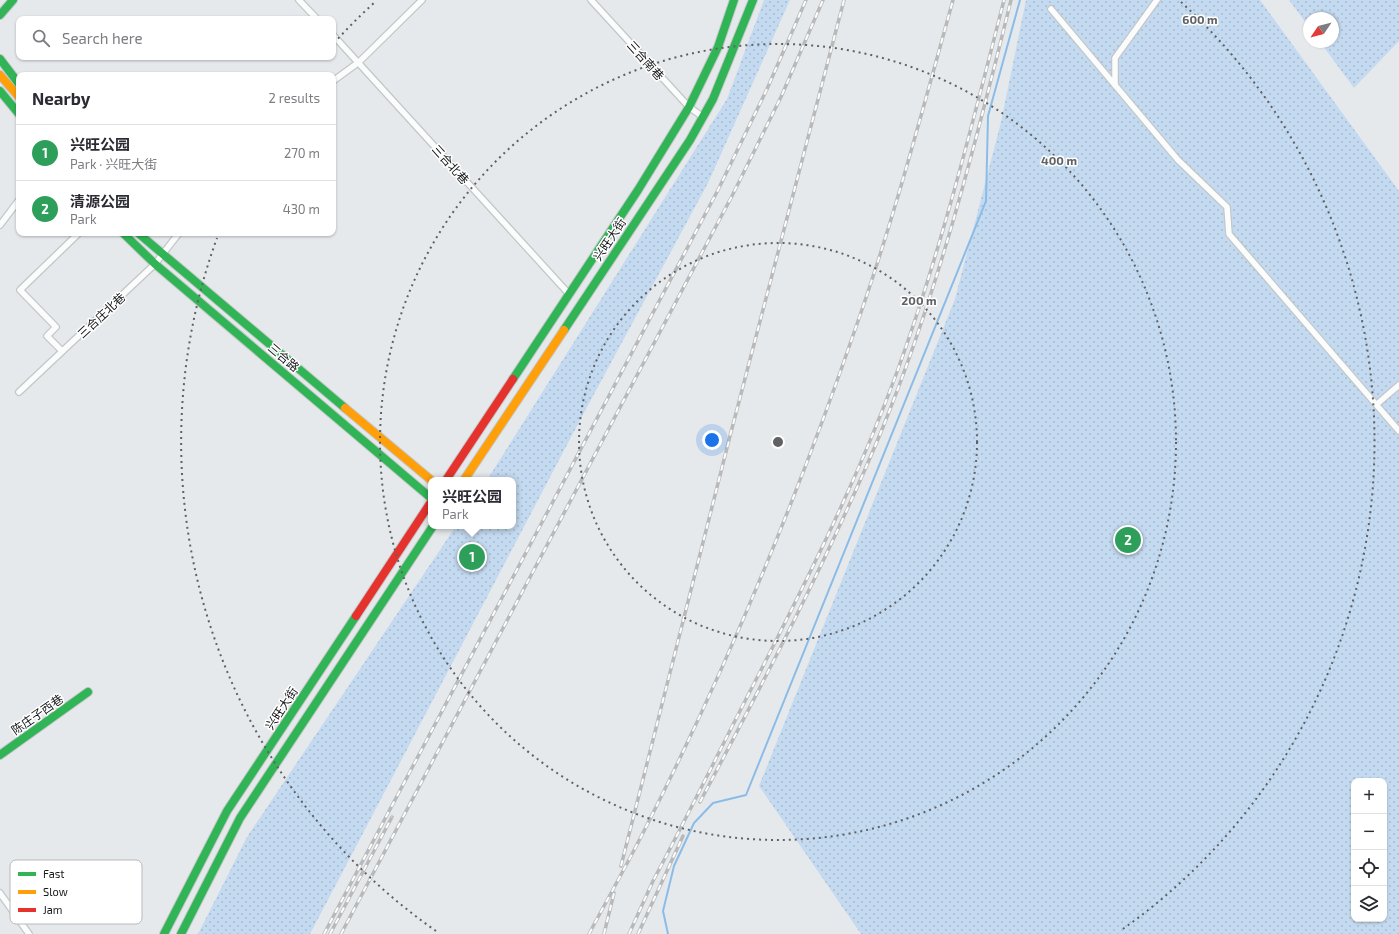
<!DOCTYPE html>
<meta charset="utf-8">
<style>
:root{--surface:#fff;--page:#f2f2f3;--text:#2b2b33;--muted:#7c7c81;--line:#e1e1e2;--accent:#db2777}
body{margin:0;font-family:"Exo 2","Noto Sans SC",sans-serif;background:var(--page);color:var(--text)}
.controls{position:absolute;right:12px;bottom:12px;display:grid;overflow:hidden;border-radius:8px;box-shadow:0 1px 3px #0004}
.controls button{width:36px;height:36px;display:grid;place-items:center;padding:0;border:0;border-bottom:1px solid var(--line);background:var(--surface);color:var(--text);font:20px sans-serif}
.compass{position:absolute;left:1303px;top:12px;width:36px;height:36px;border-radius:50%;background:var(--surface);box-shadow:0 1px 3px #0004;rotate:235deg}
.you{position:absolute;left:712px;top:440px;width:14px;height:14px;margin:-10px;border:3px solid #fff;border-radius:50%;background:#1a73e8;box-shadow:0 0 0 6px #1a73e833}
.badge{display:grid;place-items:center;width:26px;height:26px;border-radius:50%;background:var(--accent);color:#fff;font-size:13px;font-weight:700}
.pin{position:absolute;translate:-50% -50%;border:2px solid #fff;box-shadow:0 1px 4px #0006}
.popup{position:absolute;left:428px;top:477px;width:88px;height:52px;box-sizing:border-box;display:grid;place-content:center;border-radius:8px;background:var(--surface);filter:drop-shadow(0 1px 3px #0005);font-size:13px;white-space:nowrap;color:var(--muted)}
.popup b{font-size:15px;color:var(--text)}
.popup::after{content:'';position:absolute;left:50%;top:100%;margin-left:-8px;border:8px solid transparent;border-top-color:var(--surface)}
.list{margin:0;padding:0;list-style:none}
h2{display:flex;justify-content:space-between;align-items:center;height:52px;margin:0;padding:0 16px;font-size:17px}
h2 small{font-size:13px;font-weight:400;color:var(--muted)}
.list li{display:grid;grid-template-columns:26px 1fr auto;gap:12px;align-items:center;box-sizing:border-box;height:56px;padding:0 16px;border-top:1px solid var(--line)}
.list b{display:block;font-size:15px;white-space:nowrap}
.list p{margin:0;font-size:13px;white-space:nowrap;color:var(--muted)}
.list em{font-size:13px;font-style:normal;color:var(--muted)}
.icon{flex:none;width:22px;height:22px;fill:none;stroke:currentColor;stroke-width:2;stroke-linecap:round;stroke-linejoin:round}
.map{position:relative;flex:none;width:1399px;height:934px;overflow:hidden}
.search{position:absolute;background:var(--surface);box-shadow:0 1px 3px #0004;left:16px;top:16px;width:320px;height:44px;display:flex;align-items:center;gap:10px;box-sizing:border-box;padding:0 14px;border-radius:8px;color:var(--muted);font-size:15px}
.panel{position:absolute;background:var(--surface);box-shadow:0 1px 3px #0004;left:16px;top:72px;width:320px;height:164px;border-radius:8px}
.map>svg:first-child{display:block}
</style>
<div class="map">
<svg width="1399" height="934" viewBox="0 0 1399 934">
<defs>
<pattern id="grass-dots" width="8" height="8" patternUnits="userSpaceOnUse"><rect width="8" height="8" fill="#c4daf0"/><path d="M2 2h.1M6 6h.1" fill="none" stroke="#a8bacd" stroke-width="1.8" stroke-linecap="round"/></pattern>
</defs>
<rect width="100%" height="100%" fill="#e6e9ec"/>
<g fill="url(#grass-dots)" fill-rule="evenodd">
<path d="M764,0H790L708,183L579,422L310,934H198L247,837L456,526H513V480H487L727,99Z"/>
<path d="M1026,0H1260L1399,191V934H861L759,786L955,299L1001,122ZM1354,781H1384V919H1354Z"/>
<path d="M1289,0H1399V41L1354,88L1320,42H1333V18H1309V27Z"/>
</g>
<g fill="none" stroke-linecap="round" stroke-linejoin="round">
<path stroke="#8bbce8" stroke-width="2" d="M668,934L663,911L674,866L694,823L713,803L746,795L986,201L988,116L1020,0"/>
<defs>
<g id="street">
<path d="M299,0L317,19"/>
<path d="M591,0L689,107L703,117"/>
<path d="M1051,9L1178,160L1227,207L1229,234L1399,431"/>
<path d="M333,35L569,294"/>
<path d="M333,81L359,62L422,0"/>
<path d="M1115,85V58L1157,0"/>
<path d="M0,225L19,200"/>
<path d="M62,351L47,336L56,327L20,290L79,233"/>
<path d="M19,392L155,264L179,233"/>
<path d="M1377,404L1399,385"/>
<path d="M0,893L29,934"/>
</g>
<g id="fast">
<path d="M0,15L13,0"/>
<path d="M0,59L19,84"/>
<path d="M0,91L19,114"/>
<path d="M123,233L155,264L431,498"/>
<path d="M138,233L345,408"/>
<path d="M564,330L690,140L713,99L753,0"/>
<path d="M513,379L638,190L689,107L718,47L734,0"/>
<path d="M0,755L88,692"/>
<path d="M164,934L227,811L356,616"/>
<path d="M181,934L240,818L433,526"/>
</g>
<g id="slow">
<path d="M0,75L19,97"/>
<path d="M345,408L431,480"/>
<path d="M464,480L564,330"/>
</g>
<g id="jam">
<path d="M446,480L513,379"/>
<path d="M356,616L431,502"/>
</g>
</defs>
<use href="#street" stroke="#c4c7c9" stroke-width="8"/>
<use href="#fast" stroke="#c4c7c9" stroke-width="10"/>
<use href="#slow" stroke="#c4c7c9" stroke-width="10"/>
<use href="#jam" stroke="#c4c7c9" stroke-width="10"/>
<use href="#street" stroke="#fbfcfc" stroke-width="5.5"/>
<use href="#fast" stroke="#30b455" stroke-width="8"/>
<use href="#slow" stroke="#ff9f0a" stroke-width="8"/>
<use href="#jam" stroke="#e5322d" stroke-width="8"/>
<defs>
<g id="rail">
<path d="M700,802C764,681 828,559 881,432C938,292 975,146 1011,0"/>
<path d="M621,866L730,436L844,0"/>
<path d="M324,934L718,190L767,89L806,0"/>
<path d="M330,934L392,817"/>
<path d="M341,934L732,196L781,97L823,0"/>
<path d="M589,934C608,898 628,863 646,827C728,665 798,496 857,324C894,218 923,109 953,0"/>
<path d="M604,934L614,893"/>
<path d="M629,934L653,881C690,812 724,741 760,672C810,574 859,476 897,372C941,251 972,125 1004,0"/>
<path d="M638,934L683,836"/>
</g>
</defs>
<use href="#rail" stroke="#b8b9ba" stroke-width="3.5"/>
<use href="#rail" stroke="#fff" stroke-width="2" stroke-dasharray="6" stroke-linecap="butt"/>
</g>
<g fill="none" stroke="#5f6164" stroke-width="2" stroke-dasharray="2 4">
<circle cx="778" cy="442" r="199"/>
<circle cx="778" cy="442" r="398"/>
<path d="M436 931A597 597 0 0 1 217 238M334 43A597 597 0 0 1 375 2M1181 2A597 597 0 0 1 1120 931"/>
</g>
<g text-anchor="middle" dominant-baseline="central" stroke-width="3" stroke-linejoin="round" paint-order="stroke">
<g font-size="12" fill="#16181b" stroke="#fff">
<text transform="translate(646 60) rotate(48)">三合南巷</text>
<text transform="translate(451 164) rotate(48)">三合北巷</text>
<text transform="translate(609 239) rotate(-56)">兴旺大街</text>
<text transform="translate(101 315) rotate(-43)">三合庄北巷</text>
<text transform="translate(284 357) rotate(40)">三合路</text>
<text transform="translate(281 708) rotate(-57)">兴旺大街</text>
<text transform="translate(37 714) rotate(-35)">陈庄子西巷</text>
</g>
</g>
<rect x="10" y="860" width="132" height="64" rx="6" fill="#fff" stroke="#b9babb" stroke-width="1"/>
<rect x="18" y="872" width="18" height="4" fill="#30b455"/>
<rect x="18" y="890" width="18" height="4" fill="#ff9f0a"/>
<rect x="18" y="908" width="18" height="4" fill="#e5322d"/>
<g font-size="11" fill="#16181b">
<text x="43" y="878">Fast</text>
<text x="43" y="896">Slow</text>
<text x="43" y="914">Jam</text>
</g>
<circle cx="778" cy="442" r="6" fill="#5f6164" stroke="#fff" stroke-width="2"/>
<g font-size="12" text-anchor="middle" font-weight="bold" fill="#5f6164" stroke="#fff" stroke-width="3" stroke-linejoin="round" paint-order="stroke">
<text x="1200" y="24">600 m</text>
<text x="1059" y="165">400 m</text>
<text x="919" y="305">200 m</text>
</g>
</svg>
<div class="controls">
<button>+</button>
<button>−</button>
<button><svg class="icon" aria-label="locate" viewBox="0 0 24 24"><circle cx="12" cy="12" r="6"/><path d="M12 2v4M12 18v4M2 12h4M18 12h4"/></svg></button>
<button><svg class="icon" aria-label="layers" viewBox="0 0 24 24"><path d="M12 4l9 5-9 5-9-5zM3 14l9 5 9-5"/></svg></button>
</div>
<svg class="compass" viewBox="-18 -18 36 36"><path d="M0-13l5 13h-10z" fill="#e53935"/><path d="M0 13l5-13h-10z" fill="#7c7c81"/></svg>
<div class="you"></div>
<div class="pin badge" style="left:472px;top:557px;background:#2e9e5b">1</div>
<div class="popup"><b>兴旺公园</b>Park</div>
<div class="pin badge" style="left:1128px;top:540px;background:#2e9e5b">2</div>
<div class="search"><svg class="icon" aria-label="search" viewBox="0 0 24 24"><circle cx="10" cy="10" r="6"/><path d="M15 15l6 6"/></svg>Search here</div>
<section class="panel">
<h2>Nearby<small>2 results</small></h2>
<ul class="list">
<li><span class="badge" style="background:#2e9e5b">1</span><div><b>兴旺公园</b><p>Park · 兴旺大街</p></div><em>270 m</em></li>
<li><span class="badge" style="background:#2e9e5b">2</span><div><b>清源公园</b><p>Park</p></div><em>430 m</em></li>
</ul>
</section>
</div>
